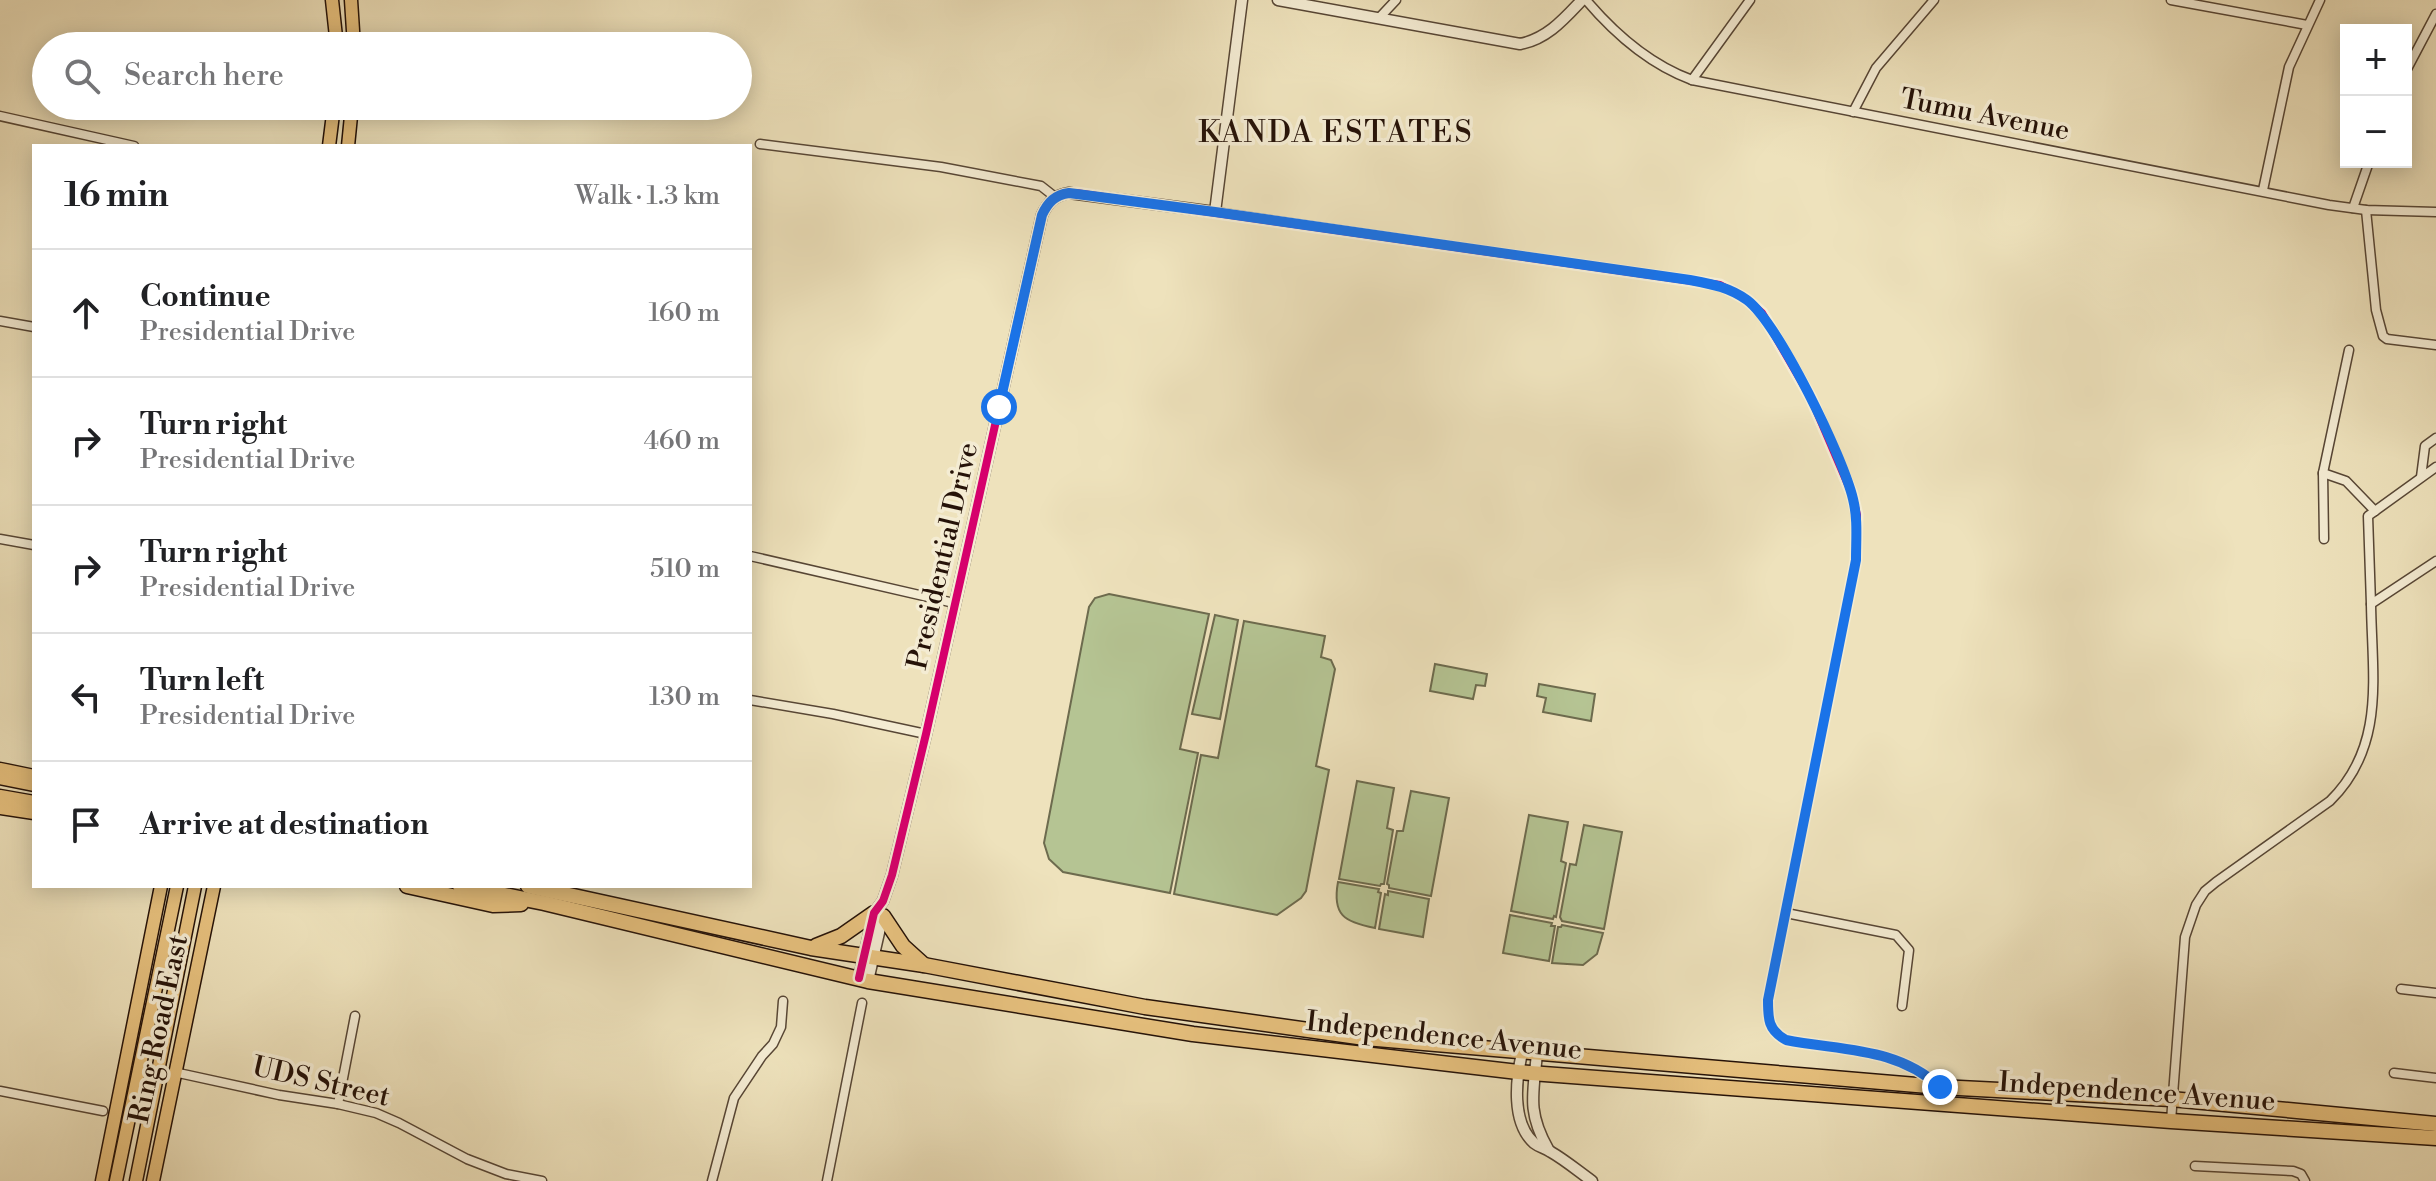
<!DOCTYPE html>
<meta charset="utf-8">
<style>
:root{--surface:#fff;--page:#f2f2f2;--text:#202124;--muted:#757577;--line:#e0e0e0}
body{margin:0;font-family:"Libre Bodoni",serif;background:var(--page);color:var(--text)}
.controls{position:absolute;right:24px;top:24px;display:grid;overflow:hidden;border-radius:0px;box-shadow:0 4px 20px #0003}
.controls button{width:72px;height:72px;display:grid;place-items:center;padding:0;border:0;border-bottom:2px solid var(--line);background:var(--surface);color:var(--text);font:40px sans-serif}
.stop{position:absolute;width:24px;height:24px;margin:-18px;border:6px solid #1a73e8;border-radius:50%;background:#fff}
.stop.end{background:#1a73e8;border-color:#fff;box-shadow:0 2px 8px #0008}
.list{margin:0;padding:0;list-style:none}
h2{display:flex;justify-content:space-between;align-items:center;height:104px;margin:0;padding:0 32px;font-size:34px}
h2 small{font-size:26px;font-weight:400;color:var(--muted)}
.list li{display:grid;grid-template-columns:52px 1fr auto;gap:24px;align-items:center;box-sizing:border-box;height:128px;padding:0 32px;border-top:2px solid var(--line)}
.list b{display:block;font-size:30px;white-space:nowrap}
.list p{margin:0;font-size:26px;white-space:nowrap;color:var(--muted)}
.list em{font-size:26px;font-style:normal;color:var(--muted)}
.icon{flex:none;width:44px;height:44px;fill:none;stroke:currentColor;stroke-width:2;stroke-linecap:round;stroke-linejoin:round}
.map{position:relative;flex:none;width:2436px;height:1181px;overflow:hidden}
.search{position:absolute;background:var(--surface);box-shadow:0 4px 20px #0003;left:32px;top:32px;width:720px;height:88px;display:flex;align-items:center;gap:20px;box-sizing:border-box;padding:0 28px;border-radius:44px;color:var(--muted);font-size:30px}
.panel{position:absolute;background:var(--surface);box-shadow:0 4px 20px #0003;left:32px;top:144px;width:720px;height:744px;border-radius:0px}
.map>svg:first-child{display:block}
</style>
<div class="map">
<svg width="2436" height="1181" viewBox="0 0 2436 1181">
<rect width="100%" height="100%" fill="#eee2bc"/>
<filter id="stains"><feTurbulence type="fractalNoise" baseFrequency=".0025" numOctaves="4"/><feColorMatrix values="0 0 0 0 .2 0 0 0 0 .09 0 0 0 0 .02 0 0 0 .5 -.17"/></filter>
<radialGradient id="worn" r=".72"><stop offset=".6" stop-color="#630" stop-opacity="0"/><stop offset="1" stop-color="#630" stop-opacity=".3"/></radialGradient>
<g fill="#b5c493" stroke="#6d6b4e" stroke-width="2">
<path d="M1109,594L1209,614L1180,749L1198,753L1170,893L1063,872L1049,859L1044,843L1089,607L1095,598Z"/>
<path d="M1215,615L1238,620L1220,719L1192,714Z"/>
<path d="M1244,621L1325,636L1321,657L1331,660L1335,669L1316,766L1329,770L1306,891L1301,898L1277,915L1174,894L1201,755L1218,758Z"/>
<path d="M1435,664L1487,674L1485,686L1476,685L1473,699L1430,691Z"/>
<path d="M1539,684L1595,694L1591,721L1543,712L1546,698L1537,696Z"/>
<path d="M1357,781L1394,788L1387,828L1393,830L1384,884H1381L1380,886L1339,879Z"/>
<path d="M1411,791L1449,798L1431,896L1389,888V885L1387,884L1397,831H1403Z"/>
<path d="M1529,815L1568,822L1561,861L1566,863L1556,917L1554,916L1553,919L1511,911Z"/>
<path d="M1584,825L1622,832L1604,929L1562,921L1560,917L1570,864L1576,865Z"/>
<path d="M1338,882L1379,889L1378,892L1381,893L1375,928C1344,922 1332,915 1338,882Z"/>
<path d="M1388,891L1429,899L1423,937L1379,929L1385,894L1388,895Z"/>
<path d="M1510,915L1552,923L1551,926H1555L1549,961L1503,953Z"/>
<path d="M1562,925L1603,933L1597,954L1583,965L1552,963L1558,927H1561Z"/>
</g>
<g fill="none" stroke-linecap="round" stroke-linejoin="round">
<defs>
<g id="minor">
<path d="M1586,0C1614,33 1651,65 1692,80L2329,205L2366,210L2436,212"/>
<path d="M2171,0L2307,25"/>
<path d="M1380,17L1396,0"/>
<path d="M2406,71L2436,14"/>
<path d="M1692,80L1750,0"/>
<path d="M1853,112L1876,68L1934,0"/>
<path d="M0,116L134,146"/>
<path d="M760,144L941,167L1041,186L1055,197"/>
<path d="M2263,190L2289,67L2320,0"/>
<path d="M2353,208L2369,162"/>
<path d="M2366,210L2376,310L2383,336L2387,339L2436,345"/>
<path d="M1215,212L1720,285L1746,299L1762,313L1811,398L1852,494L1857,515L1856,560L1768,1000C1768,1019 1768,1030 1786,1040C1841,1051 1897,1047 1940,1087"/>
<path d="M0,321L34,327"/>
<path d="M2349,350L2323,473L2346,481L2375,511"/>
<path d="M2323,473L2324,539"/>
<path d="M2421,477L2425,446L2436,438"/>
<path d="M0,539L34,545"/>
<path d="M750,556L954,603"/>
<path d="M2371,604L2368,516L2436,467"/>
<path d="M750,700L833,714L926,734"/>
<path d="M1786,913L1896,935L1909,950L1902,1006"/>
<path d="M2401,989L2436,993"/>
<path d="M174,1072L279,1095L338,1104L376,1113L399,1123L467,1159L506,1174L542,1181"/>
<path d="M2394,1073L2436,1078"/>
<path d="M0,1091L103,1111"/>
<path d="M338,1104L355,1016"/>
<path d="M2171,1121L2185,937L2196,905L2205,891L2216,882L2330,801C2386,746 2372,676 2371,604L2436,561"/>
<path d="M2195,1166L2293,1171L2301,1174L2305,1181"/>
<path d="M712,1181L734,1098L762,1056L773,1044L781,1027L783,1001"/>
<path d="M827,1181L862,1003"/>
</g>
<g id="tertiary">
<path d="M1278,0L1520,44C1547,39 1564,19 1582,0"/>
<path d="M859,978L874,913L883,901L892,875L926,734L1042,215C1048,202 1055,195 1069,193L1215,212L1242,0"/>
<path d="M868,981L883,915"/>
<path d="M1522,1053C1516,1079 1511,1122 1534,1143C1539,1147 1545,1148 1551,1152C1565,1160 1578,1171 1592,1181"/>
<path d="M1537,1054C1533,1094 1527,1112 1548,1149"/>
</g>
<g id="primary">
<path d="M332,0L337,46"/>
<path d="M351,0L354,46"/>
<path d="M329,146L334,106"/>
<path d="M348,146L352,106"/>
<path d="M0,769L34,776"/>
<path d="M0,808L34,813"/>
<path d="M102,1181L161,886"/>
<path d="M116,1181L177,886"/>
<path d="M136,1181L195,886"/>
<path d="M153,1181L214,886"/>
</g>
<g id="trunk">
<path d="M0,777L34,784"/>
<path d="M0,797L34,803"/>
<path d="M407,886L493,905L521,904"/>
<path d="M460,886L544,903L868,981L1193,1034L1518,1072L2171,1121L2436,1138"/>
<path d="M528,886L811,948L924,965L1145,1007L1365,1038L1940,1087L2171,1099L2436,1124"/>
<path d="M883,916L903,946L924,965"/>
<path d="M816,946L841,936L874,913"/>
</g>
</defs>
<use href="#minor" stroke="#574635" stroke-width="11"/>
<use href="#tertiary" stroke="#574635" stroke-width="13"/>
<use href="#primary" stroke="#251208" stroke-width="15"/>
<use href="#trunk" stroke="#251208" stroke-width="17"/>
<use href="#minor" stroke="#f4ecd3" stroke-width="8"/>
<use href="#tertiary" stroke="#f4ecd3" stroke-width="10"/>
<use href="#primary" stroke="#e7c17e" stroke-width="12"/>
<use href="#trunk" stroke="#e7c17e" stroke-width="14"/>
<defs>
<path id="cycleway" d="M859,978L874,913L883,901L892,875L926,734L1042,215C1049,199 1059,193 1076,193L1720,285L1746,299L1762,313L1811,398L1852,494L1857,515L1856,560L1768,1000C1768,1019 1768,1030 1786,1040C1842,1051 1897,1047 1940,1087"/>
</defs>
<use href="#cycleway" stroke="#f4ecd3" stroke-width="13"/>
<use href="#cycleway" stroke="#d6006c" stroke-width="8"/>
</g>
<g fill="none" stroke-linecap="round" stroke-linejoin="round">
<path stroke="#1a73e8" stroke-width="10" d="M999,407L1042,215C1048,202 1055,195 1069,193L1215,212L1690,280C1711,284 1729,287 1747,300C1779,324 1843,457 1853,499C1858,519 1856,539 1856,560L1768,1000C1768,1019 1768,1030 1786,1040C1842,1051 1897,1047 1940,1087"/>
</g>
<g text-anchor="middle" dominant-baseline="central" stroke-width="7" stroke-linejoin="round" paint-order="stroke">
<g font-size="28" fill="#251208" stroke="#f4ecd3">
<text transform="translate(1985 115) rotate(11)">Tumu Avenue</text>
<text transform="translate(943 556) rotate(-77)">Presidential Drive</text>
<text transform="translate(159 1029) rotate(-78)">Ring Road East</text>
<text transform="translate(1444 1036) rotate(6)">Independence Avenue</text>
<text transform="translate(321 1082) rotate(13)">UDS Street</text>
<text transform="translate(2137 1092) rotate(4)">Independence Avenue</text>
</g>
<g font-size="30" letter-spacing="2" fill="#251208" stroke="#f4ecd3">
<text x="1336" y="133">KANDA ESTATES</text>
</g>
</g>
<rect width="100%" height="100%" filter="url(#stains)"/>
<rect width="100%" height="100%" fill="url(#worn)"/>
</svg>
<div class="controls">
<button>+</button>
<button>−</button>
</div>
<div class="stop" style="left:999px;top:407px"></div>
<div class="stop end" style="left:1940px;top:1087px"></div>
<div class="search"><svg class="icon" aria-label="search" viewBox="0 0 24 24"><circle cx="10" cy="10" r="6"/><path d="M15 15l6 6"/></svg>Search here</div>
<section class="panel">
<h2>16 min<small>Walk · 1.3 km</small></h2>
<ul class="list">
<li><svg class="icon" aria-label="ahead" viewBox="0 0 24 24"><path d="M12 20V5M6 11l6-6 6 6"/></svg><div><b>Continue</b><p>Presidential Drive</p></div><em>160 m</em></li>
<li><svg class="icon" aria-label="right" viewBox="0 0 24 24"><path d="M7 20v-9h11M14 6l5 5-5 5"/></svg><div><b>Turn right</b><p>Presidential Drive</p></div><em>460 m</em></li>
<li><svg class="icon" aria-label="right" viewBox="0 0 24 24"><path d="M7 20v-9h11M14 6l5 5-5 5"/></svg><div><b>Turn right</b><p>Presidential Drive</p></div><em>510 m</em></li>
<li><svg class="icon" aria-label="left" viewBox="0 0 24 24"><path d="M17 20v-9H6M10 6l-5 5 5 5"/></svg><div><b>Turn left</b><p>Presidential Drive</p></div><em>130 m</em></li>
<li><svg class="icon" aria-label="arrive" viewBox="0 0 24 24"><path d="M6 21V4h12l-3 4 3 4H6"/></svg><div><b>Arrive at destination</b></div></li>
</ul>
</section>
</div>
